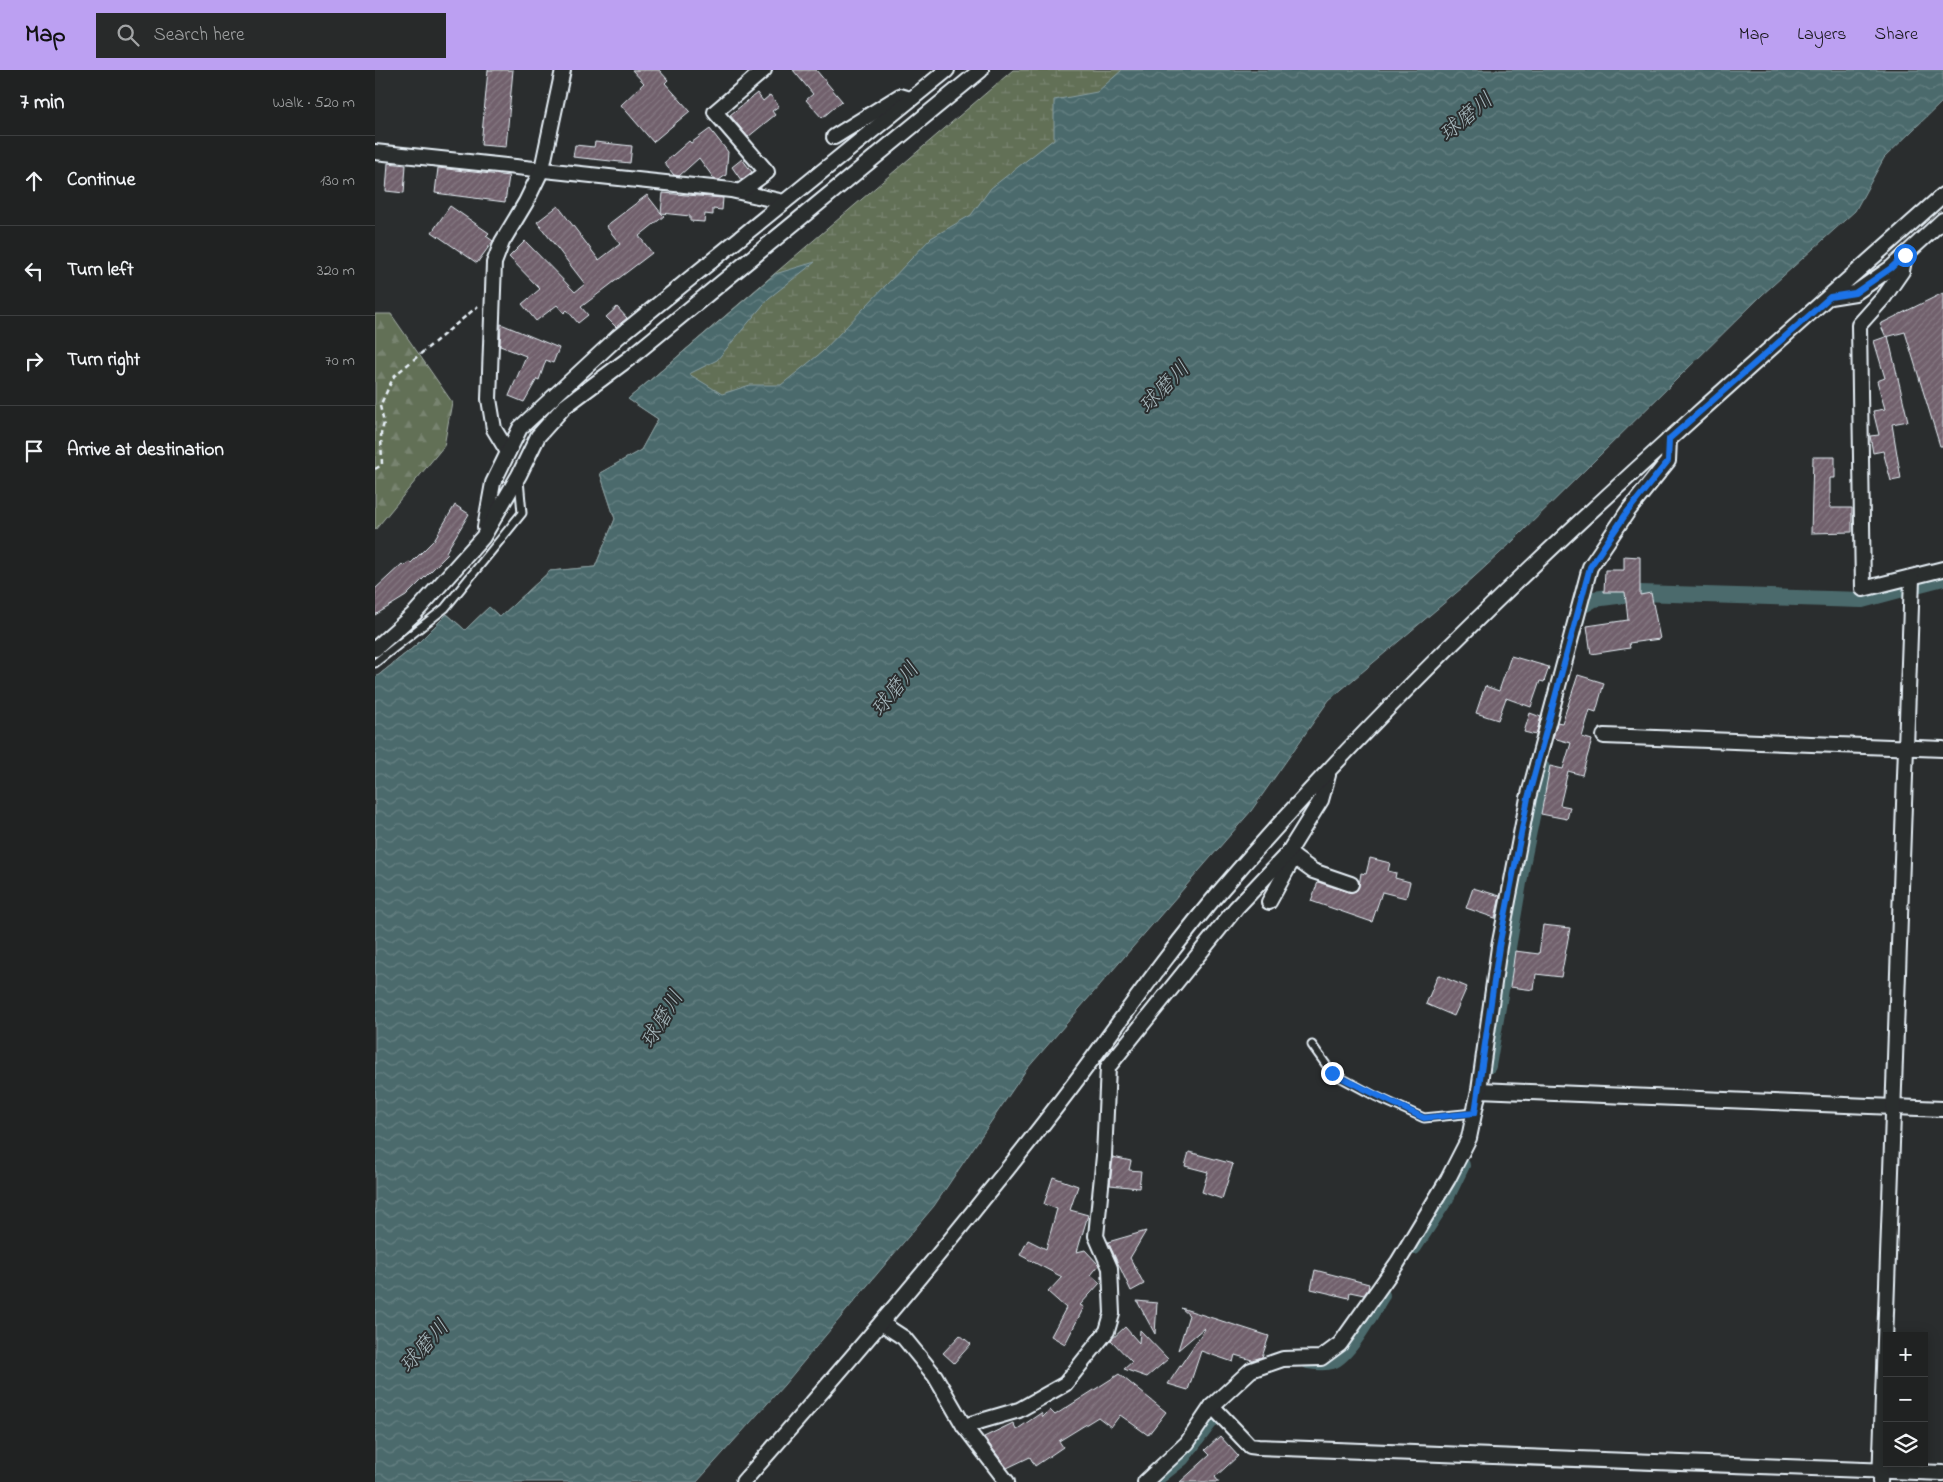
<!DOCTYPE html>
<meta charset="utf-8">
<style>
:root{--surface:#202222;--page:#282a2a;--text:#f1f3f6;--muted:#a2a4a5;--line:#3d3f40;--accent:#bca0f2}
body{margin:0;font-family:"Indie Flower","Klee One",sans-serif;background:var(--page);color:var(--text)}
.controls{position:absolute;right:15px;bottom:15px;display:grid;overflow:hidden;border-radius:0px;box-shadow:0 2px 12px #0003}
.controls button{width:45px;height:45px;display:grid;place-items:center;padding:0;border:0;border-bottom:1px solid var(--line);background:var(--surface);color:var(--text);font:25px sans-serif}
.stop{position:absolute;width:15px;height:15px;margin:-11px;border:4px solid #1a73e8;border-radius:50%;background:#fff}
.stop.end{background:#1a73e8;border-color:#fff;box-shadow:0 1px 5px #0008}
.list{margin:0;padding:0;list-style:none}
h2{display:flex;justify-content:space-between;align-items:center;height:65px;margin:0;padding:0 20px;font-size:21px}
h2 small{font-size:16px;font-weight:400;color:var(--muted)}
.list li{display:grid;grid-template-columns:32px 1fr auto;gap:15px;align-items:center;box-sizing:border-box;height:90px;padding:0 20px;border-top:1px solid var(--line)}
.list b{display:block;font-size:19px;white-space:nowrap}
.list em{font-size:16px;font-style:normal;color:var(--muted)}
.icon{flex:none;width:28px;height:28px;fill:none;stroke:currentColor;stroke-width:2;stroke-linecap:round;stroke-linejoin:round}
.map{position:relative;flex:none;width:1568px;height:1412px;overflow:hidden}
header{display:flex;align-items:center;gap:30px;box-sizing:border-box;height:70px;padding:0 25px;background:var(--accent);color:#111}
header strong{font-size:24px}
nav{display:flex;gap:28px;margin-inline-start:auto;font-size:18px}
.search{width:350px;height:45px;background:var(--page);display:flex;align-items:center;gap:12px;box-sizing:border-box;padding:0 18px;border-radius:0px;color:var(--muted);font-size:19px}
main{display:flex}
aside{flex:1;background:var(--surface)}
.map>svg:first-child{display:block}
</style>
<header>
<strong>Map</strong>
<div class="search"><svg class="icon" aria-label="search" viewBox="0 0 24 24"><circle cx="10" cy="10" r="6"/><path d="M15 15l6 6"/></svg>Search here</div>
<nav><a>Map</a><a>Layers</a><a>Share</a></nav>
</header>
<main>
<aside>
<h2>7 min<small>Walk · 520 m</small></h2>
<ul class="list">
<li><svg class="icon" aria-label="ahead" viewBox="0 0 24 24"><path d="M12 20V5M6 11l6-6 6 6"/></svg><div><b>Continue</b></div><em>130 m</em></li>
<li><svg class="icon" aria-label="left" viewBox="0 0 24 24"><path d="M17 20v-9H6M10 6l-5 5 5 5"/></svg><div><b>Turn left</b></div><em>320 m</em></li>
<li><svg class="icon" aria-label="right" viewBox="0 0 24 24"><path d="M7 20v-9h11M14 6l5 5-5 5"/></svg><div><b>Turn right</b></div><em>70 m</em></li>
<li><svg class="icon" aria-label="arrive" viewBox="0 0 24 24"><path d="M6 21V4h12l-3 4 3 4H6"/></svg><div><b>Arrive at destination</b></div></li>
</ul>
</aside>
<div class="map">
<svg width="1568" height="1412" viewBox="0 0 1568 1412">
<defs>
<pattern id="forest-firs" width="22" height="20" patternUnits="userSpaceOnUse" patternTransform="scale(1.25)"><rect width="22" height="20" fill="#626f57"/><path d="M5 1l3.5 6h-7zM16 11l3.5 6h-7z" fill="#788470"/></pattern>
<pattern id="wetland-marsh" width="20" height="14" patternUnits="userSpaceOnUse" patternTransform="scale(1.25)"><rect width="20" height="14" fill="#626f57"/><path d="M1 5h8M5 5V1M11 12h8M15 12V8" fill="none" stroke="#788470"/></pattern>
<pattern id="water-waves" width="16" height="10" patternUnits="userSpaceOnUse" patternTransform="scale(1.25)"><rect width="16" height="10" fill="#4b6a6c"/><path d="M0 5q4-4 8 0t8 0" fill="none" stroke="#658082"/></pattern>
<pattern id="building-hatch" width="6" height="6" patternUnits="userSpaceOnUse" patternTransform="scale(1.25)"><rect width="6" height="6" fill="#71616c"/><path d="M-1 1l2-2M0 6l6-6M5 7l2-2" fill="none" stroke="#857882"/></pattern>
</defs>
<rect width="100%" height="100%" fill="#2a2d2e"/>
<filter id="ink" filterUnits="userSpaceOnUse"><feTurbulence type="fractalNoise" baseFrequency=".02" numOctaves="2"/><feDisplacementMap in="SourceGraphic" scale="10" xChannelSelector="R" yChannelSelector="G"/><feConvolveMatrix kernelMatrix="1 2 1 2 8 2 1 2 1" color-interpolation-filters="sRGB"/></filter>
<g filter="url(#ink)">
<path fill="url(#forest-firs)" stroke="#a5b0a8" d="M0,244H16L77,332L69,376L0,460Z"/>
<path fill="url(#wetland-marsh)" stroke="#a5b0a8" d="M638,0H860L0,827V608L40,576L72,544L90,560L114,537L125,547L175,501L220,497L240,449L225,403L266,380L283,349L253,329Z"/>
<path fill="url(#water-waves)" stroke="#8aa0a4" d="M747,0H1568V31L1509,88L1480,141L1387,225L1136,473L1087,518L954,630L876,741L651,1000L559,1136L409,1315L322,1412H0V608L40,576L72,544L90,560L114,537L125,547L175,501L220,497L240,449L225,403L266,380L283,349L253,329L400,204L440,192L394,228L342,290L314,304L347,324L375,315H406L447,282L556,168L596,145L616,118L679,69V30L722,22Z"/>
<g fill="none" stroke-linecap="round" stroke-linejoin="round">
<g stroke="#4b6a6c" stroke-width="16">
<path d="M1545,514L1568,508"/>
<path d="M1202,550L1205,537L1219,529L1265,523L1487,530L1528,519"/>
<path d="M1113,996L1147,795L1167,698"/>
<path d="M1039,1177L1071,1128L1087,1095"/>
<path d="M933,1291C940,1292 950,1293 957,1291C974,1285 997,1241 1007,1225"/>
<path d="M783,1407L807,1388L840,1345"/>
</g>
</g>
<g fill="url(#building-hatch)" stroke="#e8f1f8">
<path d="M113,0H138L131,77L106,75Z"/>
<path d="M257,0H284L293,10L290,13L315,41L278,72L246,35L269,13Z"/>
<path d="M418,0H441L467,31L447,48L431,30L438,24Z"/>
<path d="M382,23L388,31L395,25L404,36L397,41L400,45L373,67L355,45Z"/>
<path d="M335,59L353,82L351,105L344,110H340L324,88L304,106L299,105L289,93L314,71L316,73Z"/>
<path d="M220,72L257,76L255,93L198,87L200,75L219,77Z"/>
<path d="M367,89L377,102L366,110L357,97Z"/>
<path d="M13,93L31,95L29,123L11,121Z"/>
<path d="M63,98L134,106L130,132L60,123Z"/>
<path d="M288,123L348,128L347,140L338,139V145L330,144L329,152L315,151V146L286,143L289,146L264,166L277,183L206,237L213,245L203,253L192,240L189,243L182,235L161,251L147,234L165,219L134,187L150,171L200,222L210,214L162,152L183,136L224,190L245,174L231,156L272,125L286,143Z"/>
<path d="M75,136L114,163L111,166L118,171L102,193L57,162Z"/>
<path d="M1568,223V376H1565L1530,262L1511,267L1505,254Z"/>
<path d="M242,237L252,248L241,257L231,247Z"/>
<path d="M126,254L184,278L178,293L171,290L164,310L162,309L149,332L134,326L151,286L125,276Z"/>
<path d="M1513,266L1533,351L1517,354L1526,409L1516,411L1508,381L1498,383L1495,366L1504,365L1498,341L1510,339L1502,311L1510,308L1499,271Z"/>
<path d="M1438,387H1460V408H1455V438H1477V462L1436,463Z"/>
<path d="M80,435L94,444L71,482L73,484L31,526L0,545V519L27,494L29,496L34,492L36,493L59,470Z"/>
<path d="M1249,486L1265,487V525L1276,523L1285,569L1254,573L1255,578L1216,584L1212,556L1253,550L1250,522H1229L1230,500H1249Z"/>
<path d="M1136,586L1174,597L1169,612L1165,611L1156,637L1131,628L1123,650L1101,643L1110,616L1124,621Z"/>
<path d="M1203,605L1229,613L1221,642L1215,640L1207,667L1217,670L1207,705L1193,701L1185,735L1195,737L1192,749L1166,744L1175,696L1188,699L1196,673L1178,668L1182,652L1187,653Z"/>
<path d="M1155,643L1166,647L1161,665L1149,662Z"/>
<path d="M995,788L1015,793L1013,801L1021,803L1020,808L1035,812L1031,828L1007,822L997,852L936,831L943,812L973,822L981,821L984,816L986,803L991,804Z"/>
<path d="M1098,818L1125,826L1120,848L1091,838Z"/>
<path d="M1168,855L1195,858L1186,907L1161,904L1159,920L1135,917L1140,881L1164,884Z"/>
<path d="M1063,905L1092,917L1079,946L1051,934Z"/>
<path d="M814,1082L858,1094L847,1129L827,1122L833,1102L810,1096Z"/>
<path d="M738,1087L756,1091L754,1100L766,1101L764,1118L735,1115Z"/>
<path d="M678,1107L703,1116L695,1140L713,1145L702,1182L710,1180L724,1195L716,1205L725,1213L705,1235L709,1237L690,1274L676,1266L691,1238L673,1222L687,1207L645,1185L653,1170L671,1179L682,1139L669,1134Z"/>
<path d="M771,1161L755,1188L769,1214L756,1221L733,1172Z"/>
<path d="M940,1200L994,1214L993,1219L989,1225L975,1222L974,1228L936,1219Z"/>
<path d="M762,1231L782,1233L780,1264Z"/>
<path d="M806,1238L894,1266L887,1287L877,1290L860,1285L858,1292L826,1281L813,1320L793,1314L830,1259L829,1258L803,1280L814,1245Z"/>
<path d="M750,1257L764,1273L765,1260L793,1289L772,1307L749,1299L757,1292L736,1270Z"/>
<path d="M585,1265L596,1274L579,1293L568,1283Z"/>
<path d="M744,1304L791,1342L773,1365L745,1345L736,1357L723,1347L684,1371L688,1377L660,1396L655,1387L632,1398L609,1367L638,1353L641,1360L666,1343L668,1347L675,1340L680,1345Z"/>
<path d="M845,1366L863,1386L840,1407L844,1412H805L835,1385L830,1380Z"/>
</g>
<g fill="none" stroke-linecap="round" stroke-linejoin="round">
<defs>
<g id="lane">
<path d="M0,593L70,538L147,443L144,410"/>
<path d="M937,975L957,1003L1000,1026L1049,1048L1099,1043"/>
</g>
<g id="street">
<path d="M459,67L525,26L535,29"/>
<path d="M0,82L356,120L409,132"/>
<path d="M366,121L392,102L340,42L389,0"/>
<path d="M1530,185L1527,201L1509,227L1484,255L1488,519L1568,499"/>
<path d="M1455,227L1480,223L1516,198L1568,150"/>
<path d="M133,382L119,359L114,329L119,193L127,172L151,132L167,99L188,0"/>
<path d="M110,457L118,413L145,358L243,267L572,0"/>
<path d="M0,579L40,543L108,467L144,405L163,366L189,337L256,287L606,0"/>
<path d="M1229,666L1568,679"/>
<path d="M913,783L938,801L976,814"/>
<path d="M894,832L919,787"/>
<path d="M1104,1020L1568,1039"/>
<path d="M506,1253L529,1268L560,1306L589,1356L632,1412"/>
<path d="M837,1336L875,1376L883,1377L1568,1403"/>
<path d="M589,1356L644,1340L690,1314L732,1261L737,1244L735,1198L721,1166L729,1086L733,997L861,838L913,783L946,730L953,705"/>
<path d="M368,1412C450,1319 532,1225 609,1128C648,1080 687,1031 723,981C763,926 803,870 847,819C1065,565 1319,347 1568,125"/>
<path d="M770,1412L812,1373L837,1336L876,1300L908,1289L946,1288L965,1274L1023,1192L1073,1109L1094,1068L1104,1020L1124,877L1153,728L1215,497L1253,441L1293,391L1294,369"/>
<path d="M1505,1412L1537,508"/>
</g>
</defs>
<use href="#lane" stroke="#e8f1f8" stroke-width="11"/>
<use href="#street" stroke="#e8f1f8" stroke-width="18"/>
<path stroke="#e8f1f8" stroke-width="2.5" stroke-dasharray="5 4" stroke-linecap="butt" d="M0,399L7,395L6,364L9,353L5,336L19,306L103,236"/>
<use href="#lane" stroke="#2a2d2e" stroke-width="7"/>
<use href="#street" stroke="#2a2d2e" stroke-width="14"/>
</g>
</g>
<g fill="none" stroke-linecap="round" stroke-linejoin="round" filter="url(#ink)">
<path stroke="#1a73e8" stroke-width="6" d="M957,1003L1049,1048L1100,1043L1124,877L1153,728L1215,497L1253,441L1293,391L1294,369L1455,227L1480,223L1516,198L1530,185"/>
</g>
<g text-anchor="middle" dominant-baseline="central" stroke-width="4" stroke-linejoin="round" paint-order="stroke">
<g font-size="21" font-style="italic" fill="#a9bbc0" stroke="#2a2d2e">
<text transform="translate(1092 48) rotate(-40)">球磨川</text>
<text transform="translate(790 318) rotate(-46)">球磨川</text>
<text transform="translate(521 620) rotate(-51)">球磨川</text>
<text transform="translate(288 950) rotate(-59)">球磨川</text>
<text transform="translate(50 1277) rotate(-48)">球磨川</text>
</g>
</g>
</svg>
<div class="controls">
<button>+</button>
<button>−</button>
<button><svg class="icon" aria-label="layers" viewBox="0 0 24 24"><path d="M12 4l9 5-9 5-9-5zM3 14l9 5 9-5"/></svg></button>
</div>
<div class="stop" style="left:1530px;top:185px"></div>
<div class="stop end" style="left:957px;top:1003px"></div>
</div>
</main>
